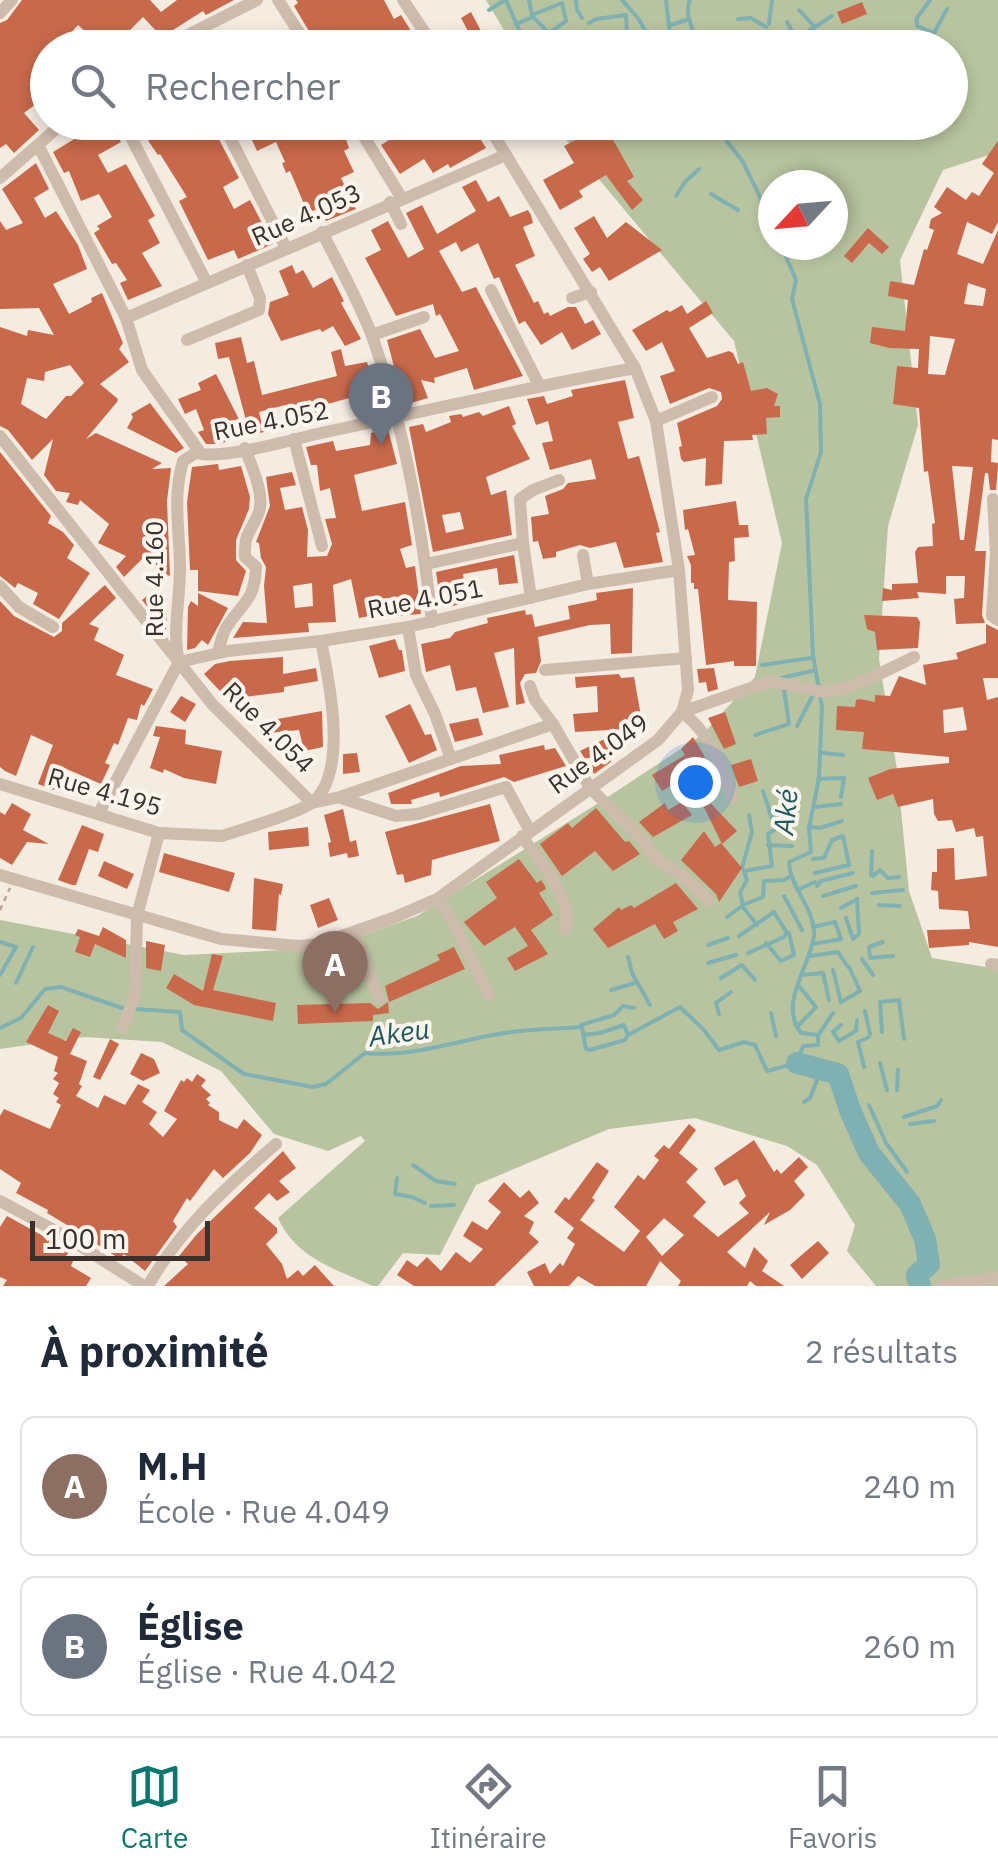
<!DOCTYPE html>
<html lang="fr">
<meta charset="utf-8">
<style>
:root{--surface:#fff;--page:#f2f2f3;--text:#1f2937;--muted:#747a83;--line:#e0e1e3;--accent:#0f766e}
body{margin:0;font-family:"IBM Plex Sans",sans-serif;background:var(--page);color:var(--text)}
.compass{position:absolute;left:758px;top:170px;width:90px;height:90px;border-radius:50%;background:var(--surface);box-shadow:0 5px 15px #0003;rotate:244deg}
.scale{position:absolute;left:30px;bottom:25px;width:180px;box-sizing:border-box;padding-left:10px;border:5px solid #3b302b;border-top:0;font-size:28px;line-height:35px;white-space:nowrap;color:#3b302b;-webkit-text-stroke:8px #fbf5ee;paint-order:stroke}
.you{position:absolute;left:695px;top:782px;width:35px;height:35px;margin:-25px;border:8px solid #fff;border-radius:50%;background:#1a73e8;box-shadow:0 0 0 15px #1a73e833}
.badge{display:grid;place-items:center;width:65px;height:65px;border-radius:50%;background:var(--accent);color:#fff;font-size:32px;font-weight:700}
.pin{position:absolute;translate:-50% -82px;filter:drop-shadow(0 2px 5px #0008)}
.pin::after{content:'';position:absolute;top:52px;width:35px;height:30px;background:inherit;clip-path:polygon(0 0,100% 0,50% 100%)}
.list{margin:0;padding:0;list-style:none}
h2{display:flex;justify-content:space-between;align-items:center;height:130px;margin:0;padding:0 40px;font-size:42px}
h2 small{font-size:32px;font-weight:400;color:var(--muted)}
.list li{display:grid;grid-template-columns:65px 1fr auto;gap:30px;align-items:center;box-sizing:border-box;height:140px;margin:0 20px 20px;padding:0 20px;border:2px solid var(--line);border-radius:15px}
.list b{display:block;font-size:38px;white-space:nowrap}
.list p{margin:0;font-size:32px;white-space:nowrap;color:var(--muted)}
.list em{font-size:32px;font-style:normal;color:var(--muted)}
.icon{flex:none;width:55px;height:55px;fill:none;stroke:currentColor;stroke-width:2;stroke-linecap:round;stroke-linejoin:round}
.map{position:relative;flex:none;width:998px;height:1286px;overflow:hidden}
.search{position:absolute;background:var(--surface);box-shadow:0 5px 15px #0003;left:30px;right:30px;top:30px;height:110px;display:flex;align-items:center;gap:25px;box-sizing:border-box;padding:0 35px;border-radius:55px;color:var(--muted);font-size:38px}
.sheet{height:450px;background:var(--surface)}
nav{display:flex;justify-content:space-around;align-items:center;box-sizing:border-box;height:140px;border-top:2px solid var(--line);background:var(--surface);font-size:28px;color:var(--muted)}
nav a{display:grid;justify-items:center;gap:5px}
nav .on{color:var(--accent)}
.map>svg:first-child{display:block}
</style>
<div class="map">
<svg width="998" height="1286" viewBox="0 0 998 1286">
<rect width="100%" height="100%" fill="#f4ebe1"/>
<path fill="#b8c4a0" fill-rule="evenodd" d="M486,0H998V152L943,170L900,260L918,425L888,526L879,659L897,770L909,891L932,958L998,969V1286H876L847,1251L855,1225L817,1165L787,1146L695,1118L609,1129L476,1185L440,1255L403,1253L378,1286H373C335,1269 296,1258 278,1218L365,1141L361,1136L328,1151L274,1134L221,1071L162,1042L85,1037L0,1049V920L184,955L326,948L417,916L597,804L702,735L755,677L782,543L734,341L567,141L557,123L950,122V48L514,47ZM773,185H833V245H773Z"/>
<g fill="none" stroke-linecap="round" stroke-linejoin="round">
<g stroke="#7fb0b2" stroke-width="4">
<path d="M506,0L527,48"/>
<path d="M576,0L577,10L582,18"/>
<path d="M622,0L638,18L655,48"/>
<path d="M690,0C682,19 699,26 691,48"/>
<path d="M930,0L917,18V26L934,33L947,9"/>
<path d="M489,10L505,0"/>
<path d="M799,10L815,27"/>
<path d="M738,19L751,18L766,27"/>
<path d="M787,22L796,39"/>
<path d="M589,23L596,19L626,15L627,35L633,39L636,48"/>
<path d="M516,24L533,17L549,33L566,21L562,3L532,15L529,0"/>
<path d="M769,24L772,0"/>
<path d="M671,25L689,19"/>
<path d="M840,32L836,39L843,48"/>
<path d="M568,35L581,45L599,35H627"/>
<path d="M600,35L604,48"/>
<path d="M557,43L559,48"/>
<path d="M654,44L670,34L666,0"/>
<path d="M535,48L550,34"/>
<path d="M792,48L793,41L832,16"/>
<path d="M817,48L823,44L826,48"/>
<path d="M646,122V124"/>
<path d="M712,122L743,162L773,224"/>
<path d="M821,123L822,122"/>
<path d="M830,127L837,122"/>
<path d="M652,129L664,122"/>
<path d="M711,194L738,210"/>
<path d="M676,196L685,182L699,169"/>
<path d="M762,665L811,658"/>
<path d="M781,678L816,670"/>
<path d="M797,726L813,695"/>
<path d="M755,735L789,724L784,689"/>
<path d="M823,753L843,755"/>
<path d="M818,779L844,778L841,797"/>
<path d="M763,791L775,828"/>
<path d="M815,807L841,804"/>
<path d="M771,811L791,807"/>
<path d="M809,827L820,828L842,821"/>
<path d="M774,830L768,834L772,866L744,871L747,880L740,893L743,905L763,897L764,881L784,880L789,877"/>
<path d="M768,845L792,846"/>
<path d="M813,859L824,858L832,840L843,836L849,865L815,873"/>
<path d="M742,868L752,832L749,815"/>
<path d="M871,875L872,851"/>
<path d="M873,876L880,870L888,878L899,877"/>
<path d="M817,886L821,881L853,873"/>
<path d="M797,890L815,882"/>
<path d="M872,893L903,890"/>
<path d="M784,896L802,930"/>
<path d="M823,896L856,886"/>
<path d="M879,905L900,906"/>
<path d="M841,908L857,899"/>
<path d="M727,917L742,906L757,925"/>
<path d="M846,918L853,939"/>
<path d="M813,927L835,922L841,939L813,944"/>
<path d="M739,936L774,912L787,933L784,937L748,953"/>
<path d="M853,939L859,934L857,899"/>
<path d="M0,942L16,947L0,975"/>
<path d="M883,942L869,947L870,958L893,956"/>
<path d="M766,943L781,961L794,955L789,933"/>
<path d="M708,945L728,938"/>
<path d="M810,956L838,952L848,967"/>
<path d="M628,957L632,973L650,1005"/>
<path d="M862,959L873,975"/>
<path d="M708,963L736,955"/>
<path d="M833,970L841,1002L860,991L849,967"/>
<path d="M802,975L823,973L829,1000"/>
<path d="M721,978L742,965L755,980"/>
<path d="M16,983L33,947"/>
<path d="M611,990L635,983"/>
<path d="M135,1009L180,1012L182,1030L244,1074L313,1087L326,1084L365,1053C413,1058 458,1040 504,1033C529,1029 556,1029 582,1027L586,1049L590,1050L625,1040L628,1035L680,1007L704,1030L719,1050L744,1042L755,1045L767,1071L797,1063L803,1046L818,1045V1035L801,1033C778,1003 810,967 814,936C816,910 790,888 789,862L811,852L809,828L819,778L822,707L813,655L806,499L821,452L820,404L792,299L796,280L781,245"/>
<path d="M865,1011L870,1034"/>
<path d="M771,1013L776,1036"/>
<path d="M719,1014L716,1003L731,992"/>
<path d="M581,1025L614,1015L623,1006L634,1008"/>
<path d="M841,1025L833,1032L839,1041L856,1031L857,1020"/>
<path d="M797,1027L816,1007L799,986"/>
<path d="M0,1028L21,1018L45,989L61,987L125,1009"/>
<path d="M882,1032L880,1002L899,1000L904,1039"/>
<path d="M819,1034L833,1013"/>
<path d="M583,1035L600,1033L624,1025L628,1035"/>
<path d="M880,1063L887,1090"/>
<path d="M864,1067L858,1042L869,1037"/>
<path d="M897,1090L898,1070"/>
<path d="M804,1102L810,1098L819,1075"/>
<path d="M869,1105L886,1143L907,1172"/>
<path d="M904,1117L937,1106L941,1100"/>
<path d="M910,1124L934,1121"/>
<path d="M413,1165L436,1181L455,1184"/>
<path d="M397,1178L395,1194L412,1197L425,1203"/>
<path d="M431,1206L454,1205"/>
</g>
<path stroke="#7fb0b2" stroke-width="22" d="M797,1063L838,1074L850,1110L869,1153L910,1204L925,1239L929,1264L917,1275L920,1286"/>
</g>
<g fill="#c8694b" fill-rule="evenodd">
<path d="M22,0H150L161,12L177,0H234L206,15L203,11L162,37L143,17L127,33L110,36L123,48H103L78,25L57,48H48V95L24,113L39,130L14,153L6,144L0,148V23L7,20Z"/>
<path d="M296,0H384L394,19L401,15L422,48H319L294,6L298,3Z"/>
<path d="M862,2L867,14L842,24L837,12Z"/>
<path d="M471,12L490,48H477L461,18Z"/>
<path d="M81,122H102L110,134L115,131L121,142L98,155L108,173L126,164L155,216L148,220L160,243L142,253L162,286L128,300L120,283L127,280L116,263L112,264L94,233L100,229L97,226L112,217L99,194L81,201L69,171L64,173L53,152L76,138L70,131Z"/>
<path d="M140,122H210L239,178L223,187L234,209L250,200L273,244L238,259L234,250L208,260L179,201L187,197L160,154L158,155L149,142Z"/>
<path d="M267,122H340L349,148L344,151L354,172L341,178L356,209L326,221L320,208L305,214L302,205L304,204L290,171L286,173L282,163L285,162L276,142L257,151L251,138L270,129Z"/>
<path d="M418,122H470L486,148L450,168L448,164L433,173L424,159L400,174L381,145Z"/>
<path d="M588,122H603L634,177L627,181L643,200L632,210L606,175L579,191L583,197L560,210L543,180L574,163L564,146L581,137L577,127Z"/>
<path d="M998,141V222L992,234L967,222L957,254L983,264L998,230V440L992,439L991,462L998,463V466L996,490H990L988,473H985L975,551H986L982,615L985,623L956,624L954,599L964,598L965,576H946V594L917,592L919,598L882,601L883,588L892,590V584L918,583L915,552L918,547L933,546L932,524L935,523L928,471L924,472L919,408L893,404L897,366L918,368L919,349L889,348L870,343L872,327L905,331L908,300L888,296L890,281L914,285L924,249L927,250L934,230L929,228L931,219L942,213L934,207L947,187L966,200L972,192L979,196L994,173L982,164ZM968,283L986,289L983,306L964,304ZM930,336L955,339L945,375L928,374ZM952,466L973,467L964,540H960Z"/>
<path d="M36,163L49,189L34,198L45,218L56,211L78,245L87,269L53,284L69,314L92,302L91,298L102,293L123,343L119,349L129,362L100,384L118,399L117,402L86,439L96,433L162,463L152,469L171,468L167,501L170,576L156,571L159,566L142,559L124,577L116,567L126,556L98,543L109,524L80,500L78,505L66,502L70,493L56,491L44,475L53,439L32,460L8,430L0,426V327L27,336L28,330L54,335L39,308L0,309V221L6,230L23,223L2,189ZM70,365L84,383L71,396H66L46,419L21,404L27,378L44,381L45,372Z"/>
<path d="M476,180L488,202L499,196L510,217L528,210L531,215L533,223L523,227L535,256L515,265L534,303L538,301L544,314L548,312L550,316L568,307H576L585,324L593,320L601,334L572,350L562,332L541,345L525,321L519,324L499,277L494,279L478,243L461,252L456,242L439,251L462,292L476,287L523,376L474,390L467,368L434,378L435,383L421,380L428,398L404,405L387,340L420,329L435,358L459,351L440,314L436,316L433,304L396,316L365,258L381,250L371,230L388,221L408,258L424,249L406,213L422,205L437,234L476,211L462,187Z"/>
<path d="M594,216L607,238L626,222L662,250L609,281L600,267L592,272L583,259L590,254L574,228Z"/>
<path d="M868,228L889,247L882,254L869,243L852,263L844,256Z"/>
<path d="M292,265L296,274L303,270L313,288L332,277L344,301L341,303L361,339L345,346L333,326L322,332L320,329L281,341L268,314L270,302L289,295L279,271Z"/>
<path d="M706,301L713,313L689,328L707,358L729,351L733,353L738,364L743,362L751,391L767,388L778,394L774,406H780V417L766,418L767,434L752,435L753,440L724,441L722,484L705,486L706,458L684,462L681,459L679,447L682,446L677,423L717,406L722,399L721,392L709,388L670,404L660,376L675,371L662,342L646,351L632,330L667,310L670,312L682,305L687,314Z"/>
<path d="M241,337L247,363L254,361L262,395L337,376L331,352L341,349L345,366L367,362L375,391L324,405L328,418L290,428L285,405L259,412L264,432L250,435L229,357L218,359L215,343Z"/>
<path d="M216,374L247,435L219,444H206L198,432L204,430L196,409L185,414L178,399L201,390L198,383Z"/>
<path d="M625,380L634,418L618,422L628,459L639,456L660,532L656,533L663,562L624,568L616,542L590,548L580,545L556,552V557L543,559L538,541L533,542L531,517L549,514L545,496L563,489L568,483L596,479L591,459L550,470L542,443L553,441L548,421L536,425L527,399L544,396L547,404L573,396L571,390Z"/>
<path d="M150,403L184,448L176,453L127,428L133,417L131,414Z"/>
<path d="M509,406L516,424L512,426L530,459L486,477L491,495L506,490L512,535L433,552L409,427L423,424L426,432L451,422L449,416L461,414L463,417L479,412L483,416ZM460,512L464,529L446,533L442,515Z"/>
<path d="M388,429L397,464L354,475L362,511L405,502L412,545L400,549L406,568L415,566L421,614L396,616V611L359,618L351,579L333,585L336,622L308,623L309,632L233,638L243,622L267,623L264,586L266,567L261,558L259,543L256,542L270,506L266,477L292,472L296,485L280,488L285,510L302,507L308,530L307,557L327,556L332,544L325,519L336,518L330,488L320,491L317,465H311L306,447L333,441L336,451L370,445L371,433ZM312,583L313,606L295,608L293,586Z"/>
<path d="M0,452L51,516L48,523L63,532L74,545L67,558L90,573L59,619L33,604L38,593L18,583L15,588L0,576Z"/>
<path d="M218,464L219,470L241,466L250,497L249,509L236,540V560L246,571L238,596L198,591V570H190L187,502L192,467Z"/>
<path d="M736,501L739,525H748L749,537L734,538L735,561L729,562L728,600L757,602L756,666H734V661L706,665L698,589H694V583H691V565L687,556L695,555L688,529L685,530L683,510Z"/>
<path d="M514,555L518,583L499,585L497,568L463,574L467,603L447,607L442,592L439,593L436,572Z"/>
<path d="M105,585L116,598L89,624L99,628L94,640L124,655L116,675L153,689L144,706L141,704L137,720L128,718L118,745L114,743L105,763L110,765L101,784L62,767L54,790L38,784L53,745L31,735L16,776L5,771L0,767V601L14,616L54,637L62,631V623Z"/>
<path d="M633,588L632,653L611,654L610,624L590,625L538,637L541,661L536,673L525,674L520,683L525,703L516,705L514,648L494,653L509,707L483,713L476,687L456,691L450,665L426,672L421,644L450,638L455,632L488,623L487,618L525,610L526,615L532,614L535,627L570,619L568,606L597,600L596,593Z"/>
<path d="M151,593L167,613L166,630L142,600Z"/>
<path d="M198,593L228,608L208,645L202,640L195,648L187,650L188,607L191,601L198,606Z"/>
<path d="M864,615L917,617L920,622L918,648L877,650L875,632L867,629Z"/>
<path d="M986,624L998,630V678H983L987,700L998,697V947L969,942V945L929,948L927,930L970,929L968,911L939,909L938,891L931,890L932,872H937V849L954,848L955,880L987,876L983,836L976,837L974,828L956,832L952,820L938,821L934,814L933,799L898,807L893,794L877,800L868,778L890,769L949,763V757L862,749L864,732L836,730L837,706L855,707L856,700L860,699L875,702V695L890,696L899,676L926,685L923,665L958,659L956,653L986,643ZM963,707L967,730L944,733L943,710Z"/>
<path d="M395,639L399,650H402L405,671L379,678L369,646Z"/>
<path d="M283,657V674L316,668L318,681L284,687V692L244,697L234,706L204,674L215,664L230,661Z"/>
<path d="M714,668L718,689L708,692L706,682L699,683L697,669Z"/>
<path d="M619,674L621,678L634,677L644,733L611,743L614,750L607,754L611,762L594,774L589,766L597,761L595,756L585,759L580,751L625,729L575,732L573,714L598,712L597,686L576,688L575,677Z"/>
<path d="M181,696L196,704L185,722L170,712Z"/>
<path d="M410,704L425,735L431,734L437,750L409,763L385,716Z"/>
<path d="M322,711L323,747L304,751L299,730L267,733L266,721Z"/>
<path d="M725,712L736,744L724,749L708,718Z"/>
<path d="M478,718L483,735L455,742L449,724Z"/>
<path d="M156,726L186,730L185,744L222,751L216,784L184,778L164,769L163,773L150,768L160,737L153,736Z"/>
<path d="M693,737L705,757L692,765L695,771L662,791L652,775L685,755L681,749Z"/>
<path d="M544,745L545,750L555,748L566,766L514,782L504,777L440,797L439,792L411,800L412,804H391L388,793L461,766L501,764L499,755Z"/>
<path d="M357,753L360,772L343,774V754Z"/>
<path d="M751,759L758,781L739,787L731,765Z"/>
<path d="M698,790L737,831L722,844L696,791Z"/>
<path d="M682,802L692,815L653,837L639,822L665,803L668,810Z"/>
<path d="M12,803L31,814L23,830L49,844L27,842L12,865L0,858V812L5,815Z"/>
<path d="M490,804L500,841L432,860L431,875L405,883L403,874L397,875L385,832Z"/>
<path d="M596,808L625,842L629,841L640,854L613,871L595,851L562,876L540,844L568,823L572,828Z"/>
<path d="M343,809L350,842L356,840L359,856L348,858L347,853L330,857L328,843L331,842L324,815Z"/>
<path d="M82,825L104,834L98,852L89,849L76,885H72L58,880Z"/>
<path d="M308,827L309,846L269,850L268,832Z"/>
<path d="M704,831L715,847L721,843L742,868L719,902L716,894L681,860Z"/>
<path d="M164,853L235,873L229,892L159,872Z"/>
<path d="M519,859L537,883L541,880L545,886L546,889L539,893L553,915L531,930L548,954L515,971L507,958L528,946L515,927L484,946L464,922L497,898L486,882Z"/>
<path d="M104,861L134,874L127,889L98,876Z"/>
<path d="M254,878L283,884L281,895L279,894L276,931L252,929Z"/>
<path d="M676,883L698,909L673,922L678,931L664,939L655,924L608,948L593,929L619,907L621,910L631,905L634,908Z"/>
<path d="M329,898L338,920L318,928L310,905Z"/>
<path d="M103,927L126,940V958L95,944L90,957L75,952L80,937L75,935L78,929L99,936Z"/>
<path d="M146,941L165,945L161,971L146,968Z"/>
<path d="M454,947L465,969L389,1002L385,986L440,960L437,955Z"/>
<path d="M212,954L223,956L213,990L276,1003L273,1021L194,1005L166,988L174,974L203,991Z"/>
<path d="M388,1002L389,1013L373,1015V1021L298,1024L297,1005L370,1003L378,1009Z"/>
<path d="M48,1005L59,1011L48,1033L66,1041L73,1028L81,1032L70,1054L87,1061L79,1084L82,1086L76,1096L98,1108L104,1095L125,1105L138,1084L150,1090L142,1102L157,1112L149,1124L163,1137L177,1119L164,1111L181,1080L184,1082L187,1078L192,1082L197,1074L206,1080L201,1086L211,1095L206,1099L210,1103L208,1105L219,1112V1120L237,1129L244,1119L262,1135L250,1153L223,1178L214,1169L190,1201L187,1198L173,1221L177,1227L145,1271L124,1254L120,1259L95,1243L98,1237L72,1228L47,1213L48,1210L16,1193L21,1183L0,1169V1116L4,1109L50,1129L61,1105L56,1102L59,1098L53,1094L59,1083L53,1079L58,1073L54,1071L58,1057L26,1042Z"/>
<path d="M110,1039L119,1044L100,1080L93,1077Z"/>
<path d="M141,1053L154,1059L160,1073L143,1081L130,1074Z"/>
<path d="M689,1124L696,1130L679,1153L698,1169L686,1182L706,1202L693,1216L718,1237L749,1213L739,1203L746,1196L737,1179L724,1186L714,1168L754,1140L774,1172L777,1169L781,1174L799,1157L808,1167L794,1181L805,1195L790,1210L764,1225L770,1212L727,1252L745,1268L754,1247L768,1261L762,1271L784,1286H756L750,1281L747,1286H678L681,1281L660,1261L646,1286H595L578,1276L569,1286H534L527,1272L545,1263L550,1274L560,1263L563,1266L575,1244L567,1238L574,1228L554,1212L565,1197L569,1200L597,1162L609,1171L592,1198L595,1200L580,1220L624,1252L640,1231L614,1207L638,1175L644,1180L659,1160L654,1156L664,1145L669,1149ZM664,1218L684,1235L662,1256L646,1237Z"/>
<path d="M283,1151L296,1168L279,1181L290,1192L277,1201L269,1193L254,1208L277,1228V1233L266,1244L282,1264L287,1279L298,1270L303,1276L315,1265L334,1286H164L188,1264L179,1256L197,1234Z"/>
<path d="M504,1182L520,1198L529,1190L539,1203L524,1216L534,1222L529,1233L539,1242L494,1286H414L397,1275L407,1260L417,1267L427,1257L441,1271L456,1252L470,1263L483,1249L463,1236L472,1221L487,1230L501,1212L488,1201Z"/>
<path d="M7,1216L65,1248L69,1252L66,1256L73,1261L71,1266L91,1278L86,1286H3L7,1280L0,1277V1227Z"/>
<path d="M818,1241L829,1253L802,1279L790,1265Z"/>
</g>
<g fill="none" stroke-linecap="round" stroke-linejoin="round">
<path stroke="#b9a596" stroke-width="2.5" stroke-dasharray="5 5" stroke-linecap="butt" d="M0,910L10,888"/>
<g stroke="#cdbbac" stroke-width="12">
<path d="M278,0L309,48"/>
<path d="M403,0L435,48"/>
<path d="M0,13L12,0"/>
<path d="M162,48L257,0"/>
<path d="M123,122L207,283"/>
<path d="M222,122L286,248"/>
<path d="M355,122L401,197"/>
<path d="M38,145L126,318L142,370L201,454C230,458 290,440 321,433C425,411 530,387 635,368"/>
<path d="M0,178L64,122"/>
<path d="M390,202L401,224"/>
<path d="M322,232C339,266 359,301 372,336C404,426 422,527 432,622"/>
<path d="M491,290L539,385"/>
<path d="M572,298L591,292"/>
<path d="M126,318L506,155"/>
<path d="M372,335L424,317"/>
<path d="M187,340L259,310L260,298L247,265"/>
<path d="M656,421L712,397"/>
<path d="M0,436L212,704L312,803L340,797L553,724L590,788L643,840L655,858L683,876L709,901"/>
<path d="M294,439L322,546"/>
<path d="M993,499L996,554L992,616L998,620"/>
<path d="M523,543L520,499L533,490L559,480"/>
<path d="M583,555L588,584"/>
<path d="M426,564L523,543L531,598"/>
<path d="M0,586L19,607L53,627"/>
<path d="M408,627L416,675L435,714L451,759"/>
<path d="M218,653C220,645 222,635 226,628C242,603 255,601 256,567L245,557C244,530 252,532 259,512C265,493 251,466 245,448"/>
<path d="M179,662L228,651L321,641L408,627L588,584L679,570"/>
<path d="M545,670L686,658"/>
<path d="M530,686L535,700L553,724"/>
<path d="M682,712L771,681L823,692L839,690L865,681L914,657"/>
<path d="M682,712C711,734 720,764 732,797"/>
<path d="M0,784L159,833L222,836C246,828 290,816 310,804C350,777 329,680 321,641"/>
<path d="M341,798L396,816L418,814L506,787L530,831"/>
<path d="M99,813L179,662C172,631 180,601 180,569C180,531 172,498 183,461L197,452"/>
<path d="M522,836C539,862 574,898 565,930"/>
<path d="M0,875L221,939L299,946L319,944L393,918L437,899L658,740L682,712L688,690L679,570L656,421L635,368L486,122"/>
<path d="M437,899L452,920L489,995"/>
<path d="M354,933L379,999"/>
<path d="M991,964L998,965"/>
<path d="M122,1028L135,996L137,916L159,833"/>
<path d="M0,1201L63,1235L144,1286"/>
<path d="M148,1286C180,1229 227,1186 276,1144"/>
<path d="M942,1286L998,1278"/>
</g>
</g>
<g text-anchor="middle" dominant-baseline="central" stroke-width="8" stroke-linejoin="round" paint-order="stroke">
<g font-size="25" fill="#3b302b" stroke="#fbf5ee">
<text transform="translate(306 214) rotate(-24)">Rue 4.053</text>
<text transform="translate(271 420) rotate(-11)">Rue 4.052</text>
<text transform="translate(153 579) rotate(-90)">Rue 4.160</text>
<text transform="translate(425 598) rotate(-11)">Rue 4.051</text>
<text transform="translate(269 727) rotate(45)">Rue 4.054</text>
<text transform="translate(598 753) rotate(-36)">Rue 4.049</text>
<text transform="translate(105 791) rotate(16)">Rue 4.195</text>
</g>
<g font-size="28" font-style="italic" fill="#1f5a5e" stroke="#fbf5ee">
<text transform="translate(785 812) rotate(-84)">Aké</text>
<text transform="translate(399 1032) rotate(-8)">Akeu</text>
</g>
</g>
</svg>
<svg class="compass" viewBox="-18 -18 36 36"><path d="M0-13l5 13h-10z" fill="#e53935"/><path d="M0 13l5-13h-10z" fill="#747a83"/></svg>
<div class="scale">100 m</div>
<div class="you"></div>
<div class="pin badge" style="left:335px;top:1013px;background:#8d6e63">A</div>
<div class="pin badge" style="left:381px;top:445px;background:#6b7280">B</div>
<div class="search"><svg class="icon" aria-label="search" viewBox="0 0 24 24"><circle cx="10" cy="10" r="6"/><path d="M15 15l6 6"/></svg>Rechercher</div>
</div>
<section class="sheet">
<h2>À proximité<small>2 résultats</small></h2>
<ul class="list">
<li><span class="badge" style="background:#8d6e63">A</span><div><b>M.H</b><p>École · Rue 4.049</p></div><em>240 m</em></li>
<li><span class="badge" style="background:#6b7280">B</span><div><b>Église</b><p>Église · Rue 4.042</p></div><em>260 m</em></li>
</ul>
</section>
<nav>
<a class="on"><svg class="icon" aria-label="map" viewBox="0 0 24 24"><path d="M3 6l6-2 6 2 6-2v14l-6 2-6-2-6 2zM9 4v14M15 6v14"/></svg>Carte</a>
<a><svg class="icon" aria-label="directions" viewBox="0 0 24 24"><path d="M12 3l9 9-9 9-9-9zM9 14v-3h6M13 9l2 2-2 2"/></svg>Itinéraire</a>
<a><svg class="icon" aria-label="saved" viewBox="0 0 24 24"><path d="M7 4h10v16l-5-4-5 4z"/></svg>Favoris</a>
</nav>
